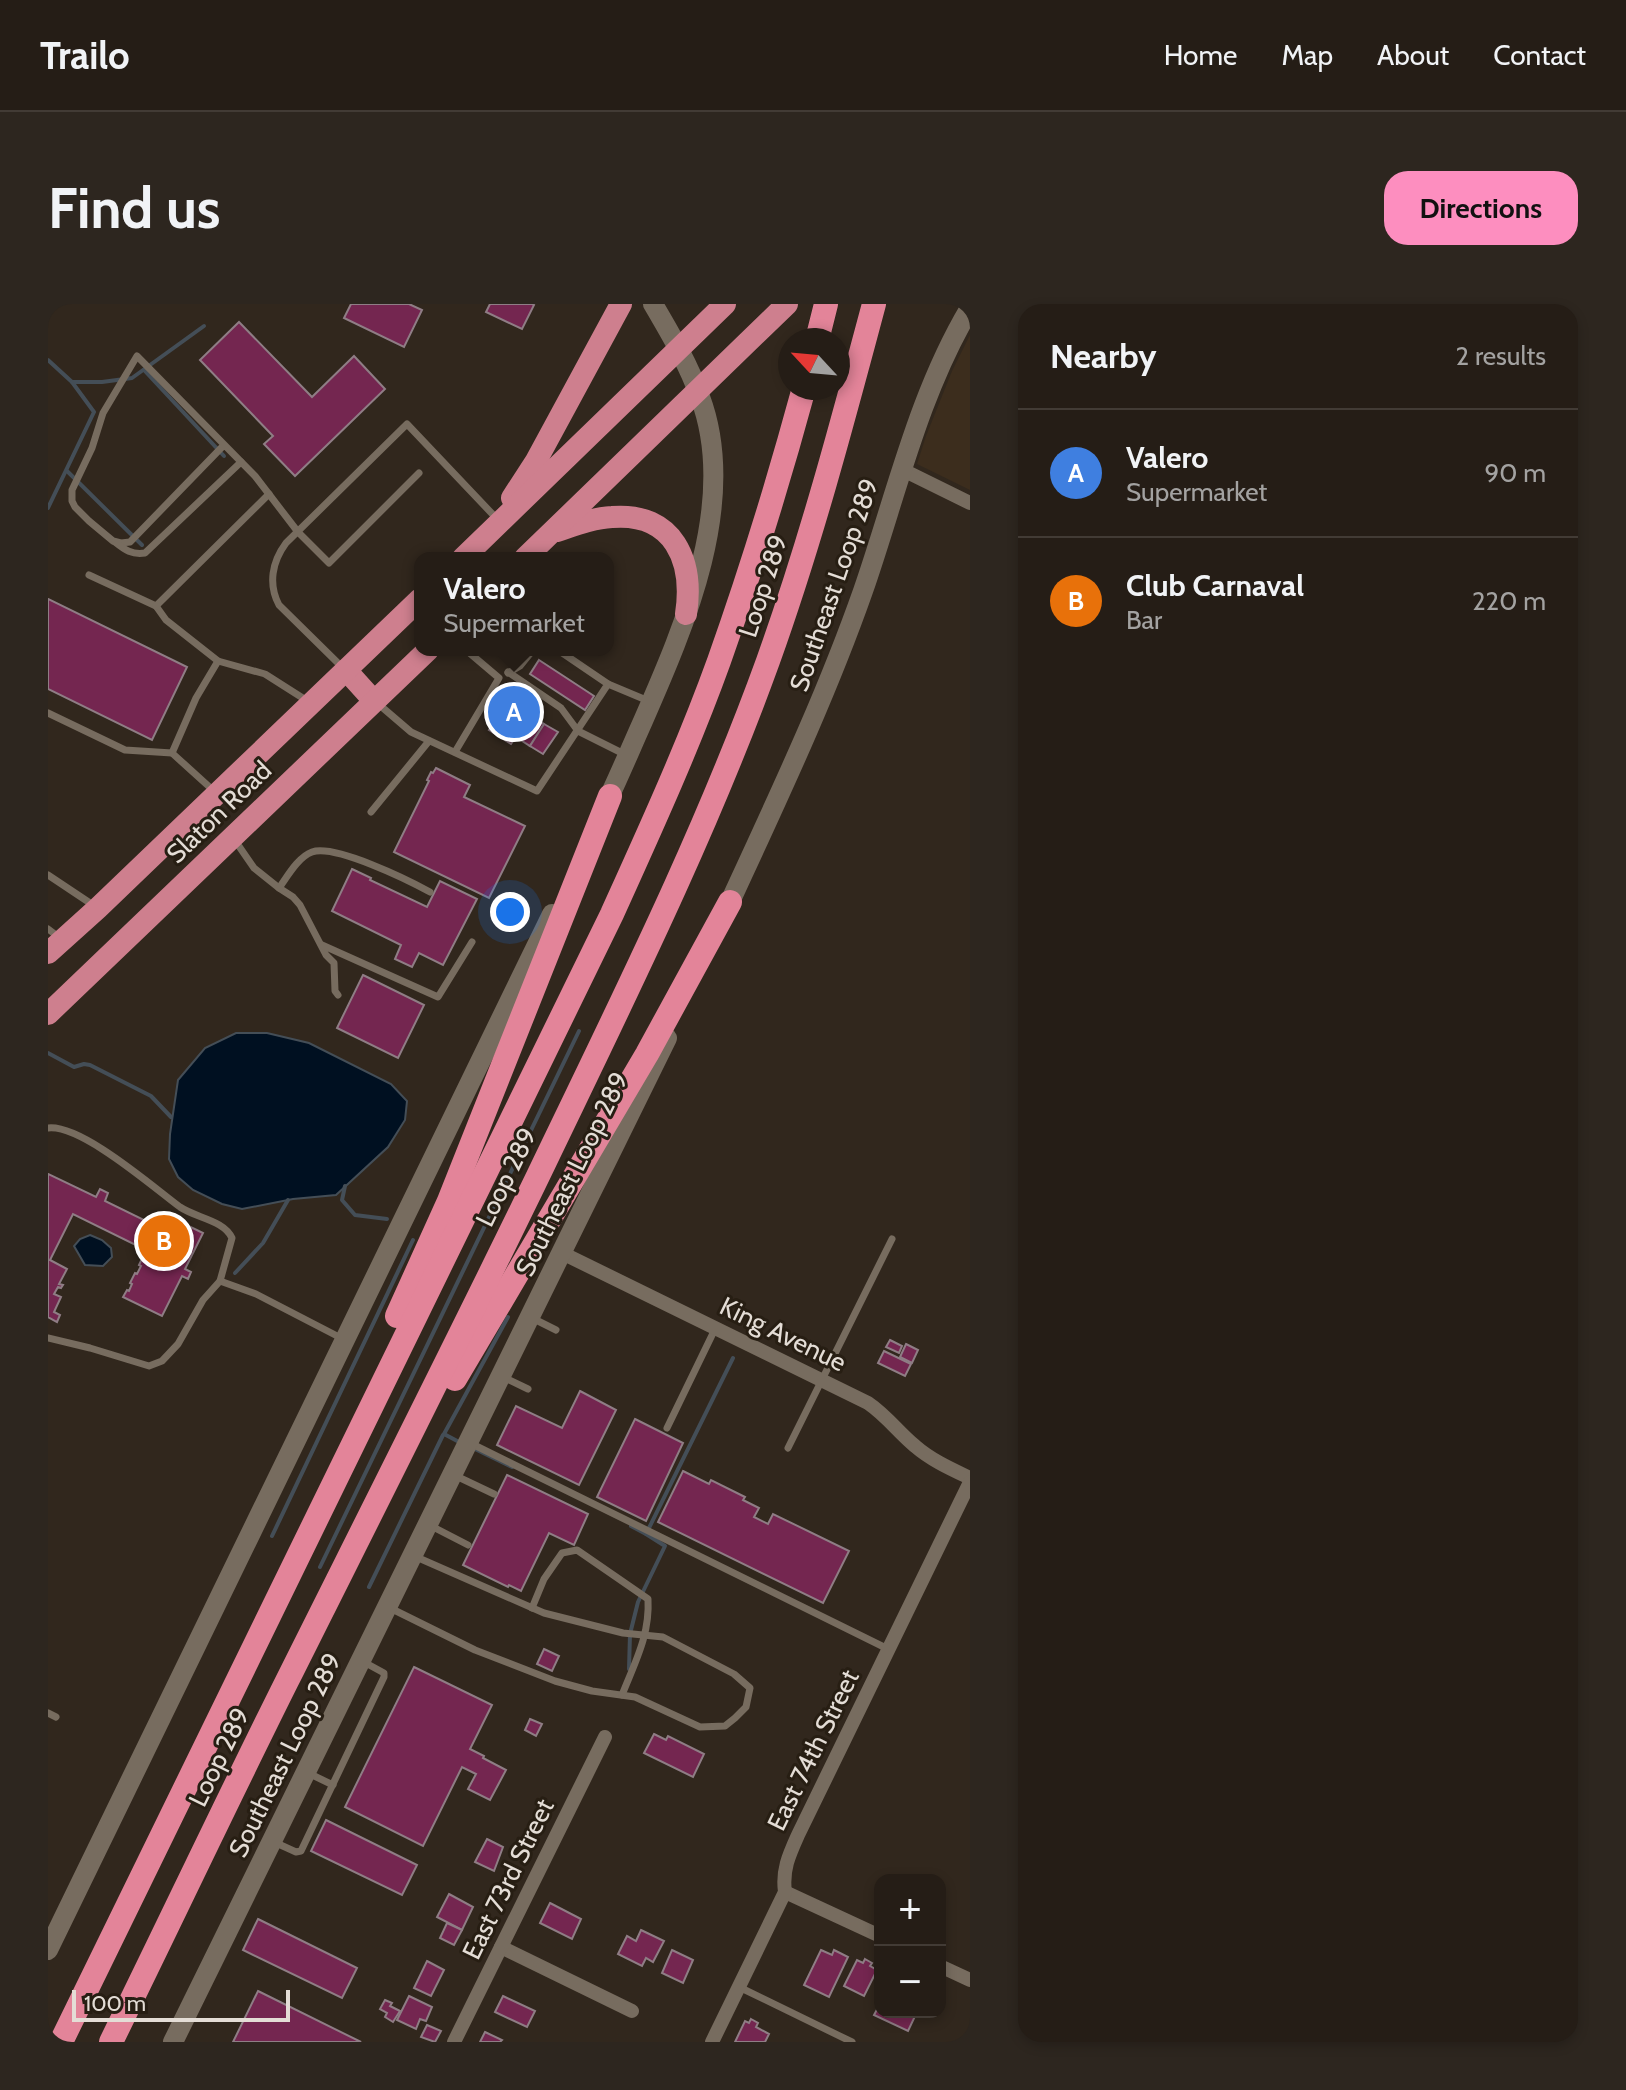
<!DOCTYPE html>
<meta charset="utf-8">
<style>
:root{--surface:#251d16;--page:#2d261f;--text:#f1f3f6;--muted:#a3a2a1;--line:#423b35;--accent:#fd8ebf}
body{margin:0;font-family:Cabin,sans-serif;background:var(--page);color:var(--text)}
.controls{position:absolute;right:24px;bottom:24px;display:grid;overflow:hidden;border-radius:16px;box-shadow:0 4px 12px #0003}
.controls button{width:72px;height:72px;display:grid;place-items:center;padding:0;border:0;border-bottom:2px solid var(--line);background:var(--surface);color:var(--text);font:40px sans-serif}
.compass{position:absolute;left:730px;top:24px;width:72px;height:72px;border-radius:50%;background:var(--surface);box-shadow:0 4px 12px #0003;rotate:296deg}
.scale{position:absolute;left:24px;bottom:20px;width:218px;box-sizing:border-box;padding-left:8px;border:4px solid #e4ddd6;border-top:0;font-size:22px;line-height:28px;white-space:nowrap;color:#e4ddd6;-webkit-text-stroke:6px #271e13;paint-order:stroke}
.you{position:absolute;left:462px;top:608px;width:28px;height:28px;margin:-20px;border:6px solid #fff;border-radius:50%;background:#1a73e8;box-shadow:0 0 0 12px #1a73e833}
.badge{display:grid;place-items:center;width:52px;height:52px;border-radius:50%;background:var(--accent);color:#fff;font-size:26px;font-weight:700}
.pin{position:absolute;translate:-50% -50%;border:4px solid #fff;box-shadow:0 2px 8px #0006}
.popup{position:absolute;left:366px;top:248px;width:200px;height:104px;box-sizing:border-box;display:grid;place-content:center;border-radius:16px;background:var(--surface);filter:drop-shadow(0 2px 6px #0005);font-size:26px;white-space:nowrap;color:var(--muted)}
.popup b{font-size:30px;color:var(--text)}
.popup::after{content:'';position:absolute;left:50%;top:100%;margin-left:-16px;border:16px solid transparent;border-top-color:var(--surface)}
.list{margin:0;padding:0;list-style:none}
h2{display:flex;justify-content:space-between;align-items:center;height:104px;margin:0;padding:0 32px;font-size:34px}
h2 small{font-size:26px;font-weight:400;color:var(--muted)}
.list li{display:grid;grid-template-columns:52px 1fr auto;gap:24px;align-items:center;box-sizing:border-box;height:128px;padding:0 32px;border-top:2px solid var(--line)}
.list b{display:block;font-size:30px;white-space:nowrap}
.list p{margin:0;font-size:26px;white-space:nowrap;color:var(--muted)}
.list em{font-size:26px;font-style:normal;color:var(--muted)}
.map{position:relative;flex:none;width:922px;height:1738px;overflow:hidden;border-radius:24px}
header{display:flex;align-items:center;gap:48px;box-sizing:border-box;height:112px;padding:0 40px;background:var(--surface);border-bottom:2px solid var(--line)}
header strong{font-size:38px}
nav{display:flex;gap:44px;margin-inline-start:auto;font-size:28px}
.intro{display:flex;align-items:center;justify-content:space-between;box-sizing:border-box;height:192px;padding:0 48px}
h1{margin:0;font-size:56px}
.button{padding:20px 36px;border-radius:24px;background:var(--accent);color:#111;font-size:28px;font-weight:700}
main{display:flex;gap:48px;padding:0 48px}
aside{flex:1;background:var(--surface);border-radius:24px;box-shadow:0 4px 12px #0003}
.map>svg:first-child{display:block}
</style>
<header>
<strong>Trailo</strong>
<nav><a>Home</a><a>Map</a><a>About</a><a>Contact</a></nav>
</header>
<div class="intro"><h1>Find us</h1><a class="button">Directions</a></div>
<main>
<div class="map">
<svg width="922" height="1738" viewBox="0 0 922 1738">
<rect width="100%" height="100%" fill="#31271d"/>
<path fill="#3c2d1d" d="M922,31V186L869,160L878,132L904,67Z"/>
<g fill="#001021" stroke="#444e57" stroke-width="2">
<path d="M188,729H219L261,739L343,780L359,797L357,816L340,843L288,891L245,895L194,905L174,900L145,886L130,873L121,855L122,830L130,776L157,744Z"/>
<path d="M42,931L54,936L63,944L64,953L55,962L37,961L26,942L32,935Z"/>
</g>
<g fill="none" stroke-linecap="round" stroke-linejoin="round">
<g stroke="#444e57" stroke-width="4">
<path d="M0,56L24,78L46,108L0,204"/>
<path d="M96,66L176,152"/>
<path d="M24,78H54L84,74L156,22"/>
<path d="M19,167L94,241"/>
<path d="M0,749L26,763L36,760L42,761L103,792L123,813"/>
<path d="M297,882L294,896L307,911L339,915"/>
<path d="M187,969L215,939L240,896"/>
<path d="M413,1139L396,1130L460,1013"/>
<path d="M425,1144L464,1163"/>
<path d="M583,1222L598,1230L685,1054"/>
<path d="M224,1232L365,936"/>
<path d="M272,1263L531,727"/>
<path d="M321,1283L395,1131"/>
<path d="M581,1365L582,1330L590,1298L617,1242L598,1230"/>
</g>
</g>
<g fill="#742650" stroke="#8f7d85" stroke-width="2">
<path d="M303,0H361L374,6L356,43L296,14Z"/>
<path d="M442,0H484L486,1L474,25L438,8Z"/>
<path d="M191,18L264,93L306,52L337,85L247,172L216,140L225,132L152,56Z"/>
<path d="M0,295L139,363L104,436L0,385Z"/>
<path d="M491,356L546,392L537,406L482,370Z"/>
<path d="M461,396L496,420L482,442L468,433L463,440L441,426Z"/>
<path d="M496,420L510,428L495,450L482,442Z"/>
<path d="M388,464L422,481L416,493L477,522L441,594L346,548L381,477L379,476L383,468L385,469Z"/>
<path d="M304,565L323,574L322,576L379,603L392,577L429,595L395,661L371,649L364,663L347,655L353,641L284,607Z"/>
<path d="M315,671L376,701L350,754L289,724Z"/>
<path d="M0,870L48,893L52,885L60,889L57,897L112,924L115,919L112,917L116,910L155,929L137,965L143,968L140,975L134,972L114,1012L75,993L79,986L81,987L84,980L82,979L87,969L89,970L93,962L91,961L98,946L25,910L2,956L19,965L11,980L15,981L13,984L10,983L6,990L13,993L6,1008L12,1011L9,1018L0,1013Z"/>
<path d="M842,1036L854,1042L851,1049L838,1043Z"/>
<path d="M858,1040L870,1046L864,1059L852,1053Z"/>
<path d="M836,1047L863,1060L857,1072L830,1059Z"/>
<path d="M532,1087L568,1106L531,1181L449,1141L468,1102L514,1124Z"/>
<path d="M587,1115L635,1139L598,1217L549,1193Z"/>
<path d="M635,1167L661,1180L663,1176L697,1193L695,1196L711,1204L706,1213L720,1220L725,1210L801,1247L775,1299L610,1218Z"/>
<path d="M459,1171L540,1210L526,1241L501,1229L473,1287L461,1281L460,1283L415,1261Z"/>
<path d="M496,1345L511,1352L504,1367L489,1360Z"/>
<path d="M366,1363L444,1401L422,1445L436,1452L435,1454L458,1466L442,1496L420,1485L428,1470L414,1463L375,1542L297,1503Z"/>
<path d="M482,1415L494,1420L488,1432L477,1426Z"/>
<path d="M606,1430L618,1436L620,1432L656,1450L645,1473L596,1449Z"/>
<path d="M278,1516L369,1561L354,1591L263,1547Z"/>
<path d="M439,1535L455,1543L446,1567L427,1558Z"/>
<path d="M401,1590L425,1603L414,1626L389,1613Z"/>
<path d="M502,1599L533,1615L524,1635L492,1619Z"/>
<path d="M210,1615L309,1664L294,1694L195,1646Z"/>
<path d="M399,1619L414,1626L406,1641L392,1634Z"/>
<path d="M593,1626L616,1637L605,1658L598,1654L594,1662L570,1650L579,1632L588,1637Z"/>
<path d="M624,1646L645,1656L635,1679L614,1669Z"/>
<path d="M773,1646L784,1651L786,1646L800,1653L781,1693L756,1681Z"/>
<path d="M817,1655L824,1659L822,1662L829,1666L816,1692L796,1682L809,1656L815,1659Z"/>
<path d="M379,1657L396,1666L383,1692L366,1684Z"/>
<path d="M210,1687L313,1738H185Z"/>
<path d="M361,1692L384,1703L378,1717L372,1715L368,1725L349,1716Z"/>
<path d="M455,1692L487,1707L479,1723L447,1708Z"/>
<path d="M337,1696L344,1699L342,1702L352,1707L345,1718L337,1713L339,1709L332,1705Z"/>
<path d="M832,1700V1708H869L860,1727L826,1711Z"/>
<path d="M703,1715L710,1719L708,1723L721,1730L717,1738H687L697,1717L701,1719Z"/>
<path d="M379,1721L393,1727L387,1738L373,1733Z"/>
<path d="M437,1728L454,1736L452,1738H432Z"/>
</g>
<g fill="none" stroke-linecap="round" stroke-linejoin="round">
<g stroke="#776c5f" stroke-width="7">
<path d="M176,141L82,238L73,239L65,237L41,217L27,203L24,197V186L44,144L55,109L89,52L207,172L250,228L281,259L371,169"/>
<path d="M67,238C77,246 84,251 97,249L193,158"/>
<path d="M41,271L108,302L118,316L170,357"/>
<path d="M108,302L221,190"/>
<path d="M295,364L231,301C220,280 224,258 238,239L359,120L451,217"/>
<path d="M460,368L513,404L530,427L578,451"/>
<path d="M460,369L472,362L485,346"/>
<path d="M560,380L603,398"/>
<path d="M328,398L363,428L489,487L560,380L510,346"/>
<path d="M0,409L77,446L124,449"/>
<path d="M407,448L451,374L418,346"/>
<path d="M167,488L124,449L148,394L170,357L217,370L261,398"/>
<path d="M323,508L381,437"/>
<path d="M186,535L206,564L231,584L245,593L252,601L278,651L286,659L287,687L290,691"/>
<path d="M0,571L48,603"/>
<path d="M231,584C239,573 250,553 264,548C287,540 360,576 382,588"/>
<path d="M0,625L12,634"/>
<path d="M274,641L390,693L424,638"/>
<path d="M0,824C33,820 105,883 132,903C148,914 176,916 184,934L172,977L155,996L130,1040L114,1057L101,1062L42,1044L0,1034"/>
<path d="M172,977L208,990L295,1035"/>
<path d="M484,1014L508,1026"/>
<path d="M455,1073L480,1085"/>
<path d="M619,1124L667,1025"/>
<path d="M422,1139L840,1345"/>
<path d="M740,1144L844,935"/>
<path d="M406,1171L446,1190"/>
<path d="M383,1222L420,1241"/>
<path d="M342,1304L427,1346L507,1377L544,1387L587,1393L652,1423L677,1422L687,1414L698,1403L702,1384L686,1370L615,1333L575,1329L496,1309L366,1252"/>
<path d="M484,1304L496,1275L514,1249L529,1246L600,1295C602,1331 587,1358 574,1391"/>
<path d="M0,1409L8,1413"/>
<path d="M260,1469L285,1481"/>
<path d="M226,1538L248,1548L253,1547L336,1373V1369L314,1357"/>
<path d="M691,1683L804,1738"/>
</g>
<g stroke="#776c5f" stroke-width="14">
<path d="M853,165L922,199"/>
<path d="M514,949L820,1099C839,1112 850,1128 867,1142C883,1156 903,1165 922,1174"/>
<path d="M737,1588L832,1632"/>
<path d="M453,1643L584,1707"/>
<path d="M892,1662L922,1676"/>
<path d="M406,1738L557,1433"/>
<path d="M664,1738L737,1588C734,1566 741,1551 750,1531L922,1178"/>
</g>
<g stroke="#776c5f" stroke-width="20">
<path d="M555,506C569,477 582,446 595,417C637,321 691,197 652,93C641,61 622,29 605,0"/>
<path d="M676,611C725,504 776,398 815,287C848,192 870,91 922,4"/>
<path d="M0,1646L504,610"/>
<path d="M125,1738L619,734"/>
</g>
<g stroke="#ce7f8e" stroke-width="22">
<path d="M464,194L488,157L573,0"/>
<path d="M509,227C527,221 545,214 564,213C626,208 646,257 638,310"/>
<path d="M415,254L677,0"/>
<path d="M477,254L739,0"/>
<path d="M298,366L326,397"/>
<path d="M0,649L50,604L372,295"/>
<path d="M0,710L380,346"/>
</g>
<g stroke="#e38499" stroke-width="24">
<path d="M769,36L778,0"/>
<path d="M349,1012L401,897L562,492"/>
<path d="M407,1075L599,750L682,598"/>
<path d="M13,1738L564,610C602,526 640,443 671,357C703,267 731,176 756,84"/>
<path d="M63,1738C122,1618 179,1497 239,1377C323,1209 408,1041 490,872C571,703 656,534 720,357C762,240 794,120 826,0"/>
</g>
</g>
<g text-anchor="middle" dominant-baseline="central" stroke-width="6" stroke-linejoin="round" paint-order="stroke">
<g font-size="26" fill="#e4ddd6" stroke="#271e13">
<text transform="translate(786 281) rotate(-71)">Southeast Loop 289</text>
<text transform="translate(715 282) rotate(-72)">Loop 289</text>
<text transform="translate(171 508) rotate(-44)">Slaton Road</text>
<text transform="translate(524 870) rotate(-64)">Southeast Loop 289</text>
<text transform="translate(458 873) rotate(-64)">Loop 289</text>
<text transform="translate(735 1030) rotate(26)">King Avenue</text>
<text transform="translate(765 1446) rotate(-64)">East 74th Street</text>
<text transform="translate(237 1451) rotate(-64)">Southeast Loop 289</text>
<text transform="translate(171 1453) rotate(-64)">Loop 289</text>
<text transform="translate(460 1575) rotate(-64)">East 73rd Street</text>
</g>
</g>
</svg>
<div class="controls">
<button>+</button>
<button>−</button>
</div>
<svg class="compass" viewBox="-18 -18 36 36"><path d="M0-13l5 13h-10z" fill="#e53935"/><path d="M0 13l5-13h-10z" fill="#a3a2a1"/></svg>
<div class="scale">100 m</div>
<div class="you"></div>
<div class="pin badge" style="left:466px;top:408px;background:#3f7fe0">A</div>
<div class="popup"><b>Valero</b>Supermarket</div>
<div class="pin badge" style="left:116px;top:937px;background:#e8710a">B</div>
</div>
<aside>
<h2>Nearby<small>2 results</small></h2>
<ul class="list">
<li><span class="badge" style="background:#3f7fe0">A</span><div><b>Valero</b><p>Supermarket</p></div><em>90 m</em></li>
<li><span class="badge" style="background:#e8710a">B</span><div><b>Club Carnaval</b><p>Bar</p></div><em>220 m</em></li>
</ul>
</aside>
</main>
